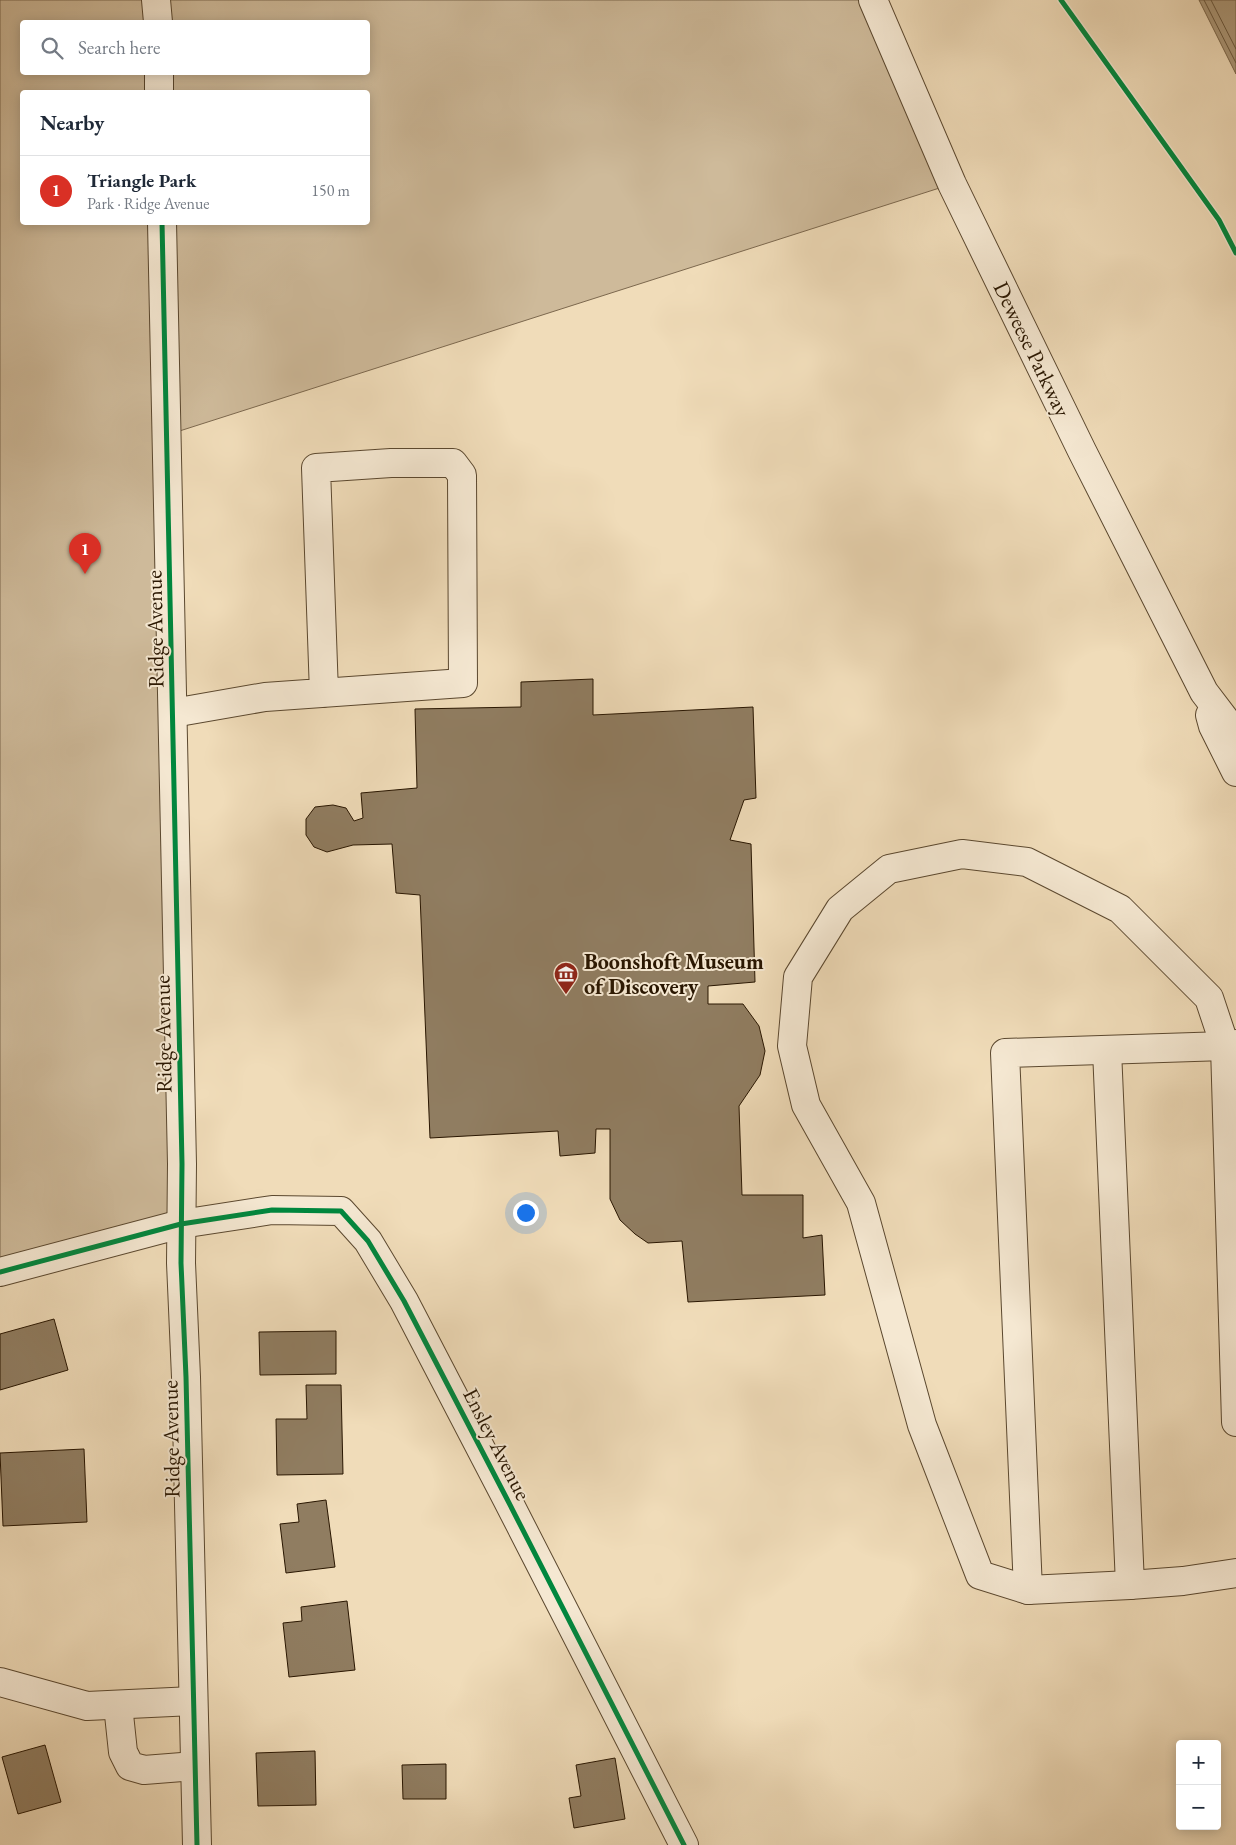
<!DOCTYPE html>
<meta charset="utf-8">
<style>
:root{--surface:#fff;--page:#f2f2f3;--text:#1f2937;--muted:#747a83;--line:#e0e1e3;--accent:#d93025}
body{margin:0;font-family:"EB Garamond",serif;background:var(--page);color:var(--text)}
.controls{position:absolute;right:15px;bottom:15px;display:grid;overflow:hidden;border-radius:5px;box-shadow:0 2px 12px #0003}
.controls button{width:45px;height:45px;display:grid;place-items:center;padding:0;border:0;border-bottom:1px solid var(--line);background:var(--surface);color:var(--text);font:25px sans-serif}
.you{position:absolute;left:525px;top:1212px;width:18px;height:18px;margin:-12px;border:4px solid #fff;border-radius:50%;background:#1a73e8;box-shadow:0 0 0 8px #1a73e833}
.badge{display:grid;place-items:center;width:32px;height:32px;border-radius:50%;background:var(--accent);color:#fff;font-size:16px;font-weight:700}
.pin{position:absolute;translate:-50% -41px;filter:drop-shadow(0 1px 2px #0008)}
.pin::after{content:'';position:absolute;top:26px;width:18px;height:15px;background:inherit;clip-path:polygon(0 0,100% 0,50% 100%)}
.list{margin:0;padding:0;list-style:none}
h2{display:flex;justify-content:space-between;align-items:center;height:65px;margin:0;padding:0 20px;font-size:21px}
h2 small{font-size:16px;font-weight:400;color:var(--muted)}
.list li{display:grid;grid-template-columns:32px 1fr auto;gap:15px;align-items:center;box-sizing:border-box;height:70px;padding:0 20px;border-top:1px solid var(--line)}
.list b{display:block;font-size:19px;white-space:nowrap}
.list p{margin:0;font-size:16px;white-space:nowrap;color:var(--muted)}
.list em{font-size:16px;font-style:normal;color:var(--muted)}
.icon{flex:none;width:28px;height:28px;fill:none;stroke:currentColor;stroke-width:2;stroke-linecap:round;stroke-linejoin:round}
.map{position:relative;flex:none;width:1236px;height:1845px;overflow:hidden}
.search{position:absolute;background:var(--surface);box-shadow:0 2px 12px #0003;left:20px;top:20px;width:350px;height:55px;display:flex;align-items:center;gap:12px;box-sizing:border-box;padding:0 18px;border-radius:5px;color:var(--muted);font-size:19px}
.panel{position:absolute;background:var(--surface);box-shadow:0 2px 12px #0003;left:20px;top:90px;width:350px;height:135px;border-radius:5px}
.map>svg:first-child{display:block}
</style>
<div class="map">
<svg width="1236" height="1845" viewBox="0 0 1236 1845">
<rect width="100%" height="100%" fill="#f0dcb9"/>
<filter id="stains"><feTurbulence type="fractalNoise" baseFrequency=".004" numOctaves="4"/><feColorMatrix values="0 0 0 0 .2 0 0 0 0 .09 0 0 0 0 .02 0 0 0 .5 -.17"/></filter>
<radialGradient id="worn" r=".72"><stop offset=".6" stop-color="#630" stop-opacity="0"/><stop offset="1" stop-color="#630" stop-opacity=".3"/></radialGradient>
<path fill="#ceba9a" stroke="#7c684e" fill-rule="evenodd" d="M0,0H873L952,184L167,435L181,1224L0,1272ZM22,22H368V72H22ZM22,92H368V222H22Z"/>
<path fill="#ac997a" stroke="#78654a" d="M1199,0H1236V74Z"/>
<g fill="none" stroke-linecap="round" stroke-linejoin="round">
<g stroke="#6a583e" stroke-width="1">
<path d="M1204,0L1236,63"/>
<path d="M1211,0L1236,49"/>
</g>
</g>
<g fill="#907d61" stroke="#291601">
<path d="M593,679V715L753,707L756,798L744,800L730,840L751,844L755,982L708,986V1004H743L759,1026L765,1051L760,1075L739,1106L742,1195H803V1238L822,1235L825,1295L688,1302L682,1241L648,1243L635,1234L620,1220L610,1199V1129H596L595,1153L560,1156L558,1131L430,1138L420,895L396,893L392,844L353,845L327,852L314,847L306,835V819L315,807L333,805L346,808L354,821L363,818L361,793L417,788L415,709L521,707V682Z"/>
<path d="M54,1319L68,1370L0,1390V1334Z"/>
<path d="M336,1331V1374L260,1375L259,1332Z"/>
<path d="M306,1385H341L343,1474L277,1475L276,1419H307Z"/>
<path d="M84,1449L87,1522L3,1526L0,1453Z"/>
<path d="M326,1500L335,1567L286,1573L280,1524L299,1522L297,1504Z"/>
<path d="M347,1601L355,1670L289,1677L283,1623L302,1621L301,1607Z"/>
<path d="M45,1745L61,1802L18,1814L2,1757Z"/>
<path d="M315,1751L316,1805L258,1806L256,1753Z"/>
<path d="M615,1758L625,1819L574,1828L569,1798L581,1796L576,1765Z"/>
<path d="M446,1764V1799H403L402,1765Z"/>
</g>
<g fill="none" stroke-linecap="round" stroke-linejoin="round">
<defs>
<g id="minor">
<path d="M156,0L158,22"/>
<path d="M873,0L952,184L1082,451L1204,692L1236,734"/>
<path d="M159,72V92"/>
<path d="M162,222L182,1164L181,1263L186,1377L197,1845"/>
<path d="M173,713L265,697L463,683L462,475L453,463H391L316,468L324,693"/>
<path d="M1210,715L1213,726L1236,772"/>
<path d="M1107,1050L1130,1585"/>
<path d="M0,1272L181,1224L272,1210L341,1211L368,1241L404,1301L507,1499L684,1845"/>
<path d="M1236,1422L1225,1046L1209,998L1120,909L1027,862L962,854L889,869L840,909L798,977L792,1046L806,1105L861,1203L922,1425L980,1575L1028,1590L1130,1585L1183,1581L1236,1573"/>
<path d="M1028,1590L1005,1053L1225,1046L1236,1044"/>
<path d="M0,1682L87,1706L193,1701"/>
<path d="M118,1705L123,1752L130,1766L144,1770L195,1766"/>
</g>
</defs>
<use href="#minor" stroke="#5b482f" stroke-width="30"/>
<use href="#minor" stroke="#f5e8d2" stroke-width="28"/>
<defs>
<g id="cycleway">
<path d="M1061,0L1219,220L1236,253"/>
<path d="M162,222L182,1164L181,1263L186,1377L197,1845"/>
<path d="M0,1272L181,1224L272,1210L341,1211L368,1241L404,1301L507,1499L684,1845"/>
</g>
</defs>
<use href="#cycleway" stroke="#f5e8d2" stroke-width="8"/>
<use href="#cycleway" stroke="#00873e" stroke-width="5"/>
</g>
<defs>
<symbol id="museum-pin" viewBox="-11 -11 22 30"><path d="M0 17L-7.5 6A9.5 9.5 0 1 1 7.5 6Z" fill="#8f2418" stroke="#f5e8d2"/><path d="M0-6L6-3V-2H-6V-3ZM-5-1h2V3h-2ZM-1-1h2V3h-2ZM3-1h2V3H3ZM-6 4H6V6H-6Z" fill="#fff"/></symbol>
</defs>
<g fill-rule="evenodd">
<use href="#museum-pin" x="552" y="960" width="28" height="38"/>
</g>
<g text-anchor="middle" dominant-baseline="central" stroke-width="4" stroke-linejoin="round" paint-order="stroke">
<g font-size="22" fill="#291601" stroke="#f5e8d2">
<text transform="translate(1032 349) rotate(64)">Deweese Parkway</text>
<text transform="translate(155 629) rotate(-91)">Ridge Avenue</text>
<text transform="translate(163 1034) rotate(-91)">Ridge Avenue</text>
<text transform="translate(171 1439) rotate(-91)">Ridge Avenue</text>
<text transform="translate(497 1444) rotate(63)">Ensley Avenue</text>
</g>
<g font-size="22" font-weight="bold" fill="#291601" stroke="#f5e8d2" text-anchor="start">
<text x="584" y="961">Boonshoft Museum<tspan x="584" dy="25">of Discovery</tspan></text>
</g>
</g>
<rect width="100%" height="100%" filter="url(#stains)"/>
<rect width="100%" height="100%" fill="url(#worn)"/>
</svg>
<div class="controls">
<button>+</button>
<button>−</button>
</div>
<div class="you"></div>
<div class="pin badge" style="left:85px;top:574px">1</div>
<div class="search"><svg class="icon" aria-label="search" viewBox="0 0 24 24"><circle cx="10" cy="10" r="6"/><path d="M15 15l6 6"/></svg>Search here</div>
<section class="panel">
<h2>Nearby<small></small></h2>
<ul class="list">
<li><span class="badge">1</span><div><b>Triangle Park</b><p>Park · Ridge Avenue</p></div><em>150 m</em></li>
</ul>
</section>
</div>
